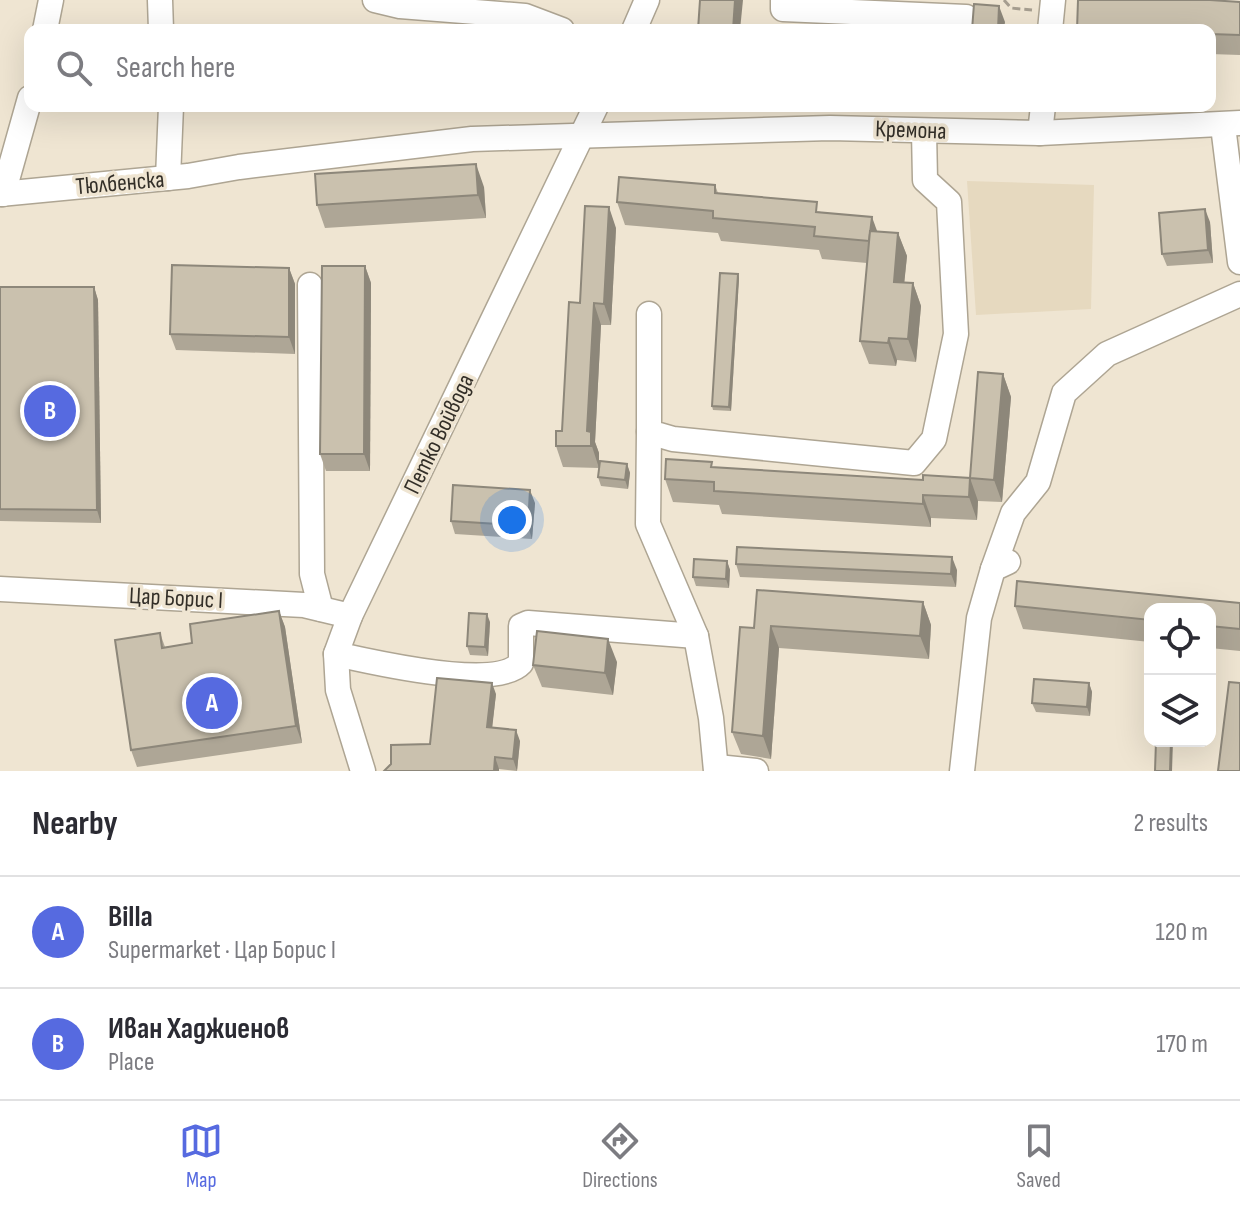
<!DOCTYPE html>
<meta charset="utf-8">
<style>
:root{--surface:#fff;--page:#f2f2f3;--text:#2b2b33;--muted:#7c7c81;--line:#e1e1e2;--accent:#566ae0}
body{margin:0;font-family:"Sofia Sans Condensed",sans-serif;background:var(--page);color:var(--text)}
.controls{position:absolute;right:24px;bottom:24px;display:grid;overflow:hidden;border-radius:16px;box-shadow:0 8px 32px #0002}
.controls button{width:72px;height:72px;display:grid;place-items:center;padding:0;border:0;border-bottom:2px solid var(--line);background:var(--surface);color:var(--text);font:40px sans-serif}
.you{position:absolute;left:512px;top:520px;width:28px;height:28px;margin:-20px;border:6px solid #fff;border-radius:50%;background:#1a73e8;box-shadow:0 0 0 12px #1a73e833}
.badge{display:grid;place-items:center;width:52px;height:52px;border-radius:50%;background:var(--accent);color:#fff;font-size:26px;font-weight:700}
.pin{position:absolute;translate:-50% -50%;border:4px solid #fff;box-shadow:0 2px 8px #0006}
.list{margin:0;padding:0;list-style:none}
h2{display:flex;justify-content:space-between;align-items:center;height:104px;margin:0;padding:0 32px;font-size:34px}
h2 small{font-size:26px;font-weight:400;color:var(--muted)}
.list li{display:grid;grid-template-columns:52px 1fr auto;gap:24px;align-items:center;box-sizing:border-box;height:112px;padding:0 32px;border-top:2px solid var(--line)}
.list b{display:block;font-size:30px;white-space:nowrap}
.list p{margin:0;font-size:26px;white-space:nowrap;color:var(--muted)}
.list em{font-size:26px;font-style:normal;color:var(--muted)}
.icon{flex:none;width:44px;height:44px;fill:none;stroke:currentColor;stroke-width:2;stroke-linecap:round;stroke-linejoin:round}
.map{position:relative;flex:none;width:1240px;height:771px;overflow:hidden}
.search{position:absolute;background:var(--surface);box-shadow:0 8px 32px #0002;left:24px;right:24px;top:24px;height:88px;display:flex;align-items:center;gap:20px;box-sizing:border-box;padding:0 28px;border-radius:16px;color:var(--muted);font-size:30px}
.sheet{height:328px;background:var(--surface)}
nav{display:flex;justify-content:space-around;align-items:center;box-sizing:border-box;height:112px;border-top:2px solid var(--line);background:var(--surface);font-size:22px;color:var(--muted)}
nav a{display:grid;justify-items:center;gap:4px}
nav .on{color:var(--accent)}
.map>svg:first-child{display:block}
</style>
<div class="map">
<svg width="1240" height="771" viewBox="0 0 1240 771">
<rect width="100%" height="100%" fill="#efe5d2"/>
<path fill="#e6d9bf" d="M967,181L1094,185L1091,309L976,315Z"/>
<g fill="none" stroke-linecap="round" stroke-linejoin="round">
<defs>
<g id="minor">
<path d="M160,0L161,30"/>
<path d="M375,0L400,6L525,16L562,30"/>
<path d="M783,0V9L966,17"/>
<path d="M45,30L51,0"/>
<path d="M634,30L647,0"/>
<path d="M1050,30L1053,0"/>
<path d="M1223,126L1240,262"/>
<path d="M1040,133L1043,106"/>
<path d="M168,178L171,106"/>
<path d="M0,194L188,176L239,167L472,139L830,128L1040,133L1240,123"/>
<path d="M3,194L30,98"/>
<path d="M310,285L312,574L321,609"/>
<path d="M649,314V432L673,439L914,463L934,439L956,334L949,202L925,180L924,131"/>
<path d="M649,432L648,524L696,636L711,718L716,771"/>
<path d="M993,569L1013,513L1038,482L1064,393L1107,354L1240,294"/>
<path d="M0,589L304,605L350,616"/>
<path d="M336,654C372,662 495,691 521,663V626L528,623L696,636"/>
<path d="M717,767L756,771"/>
<path d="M363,771L338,690L336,654L350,616L596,106"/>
<path d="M962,771L979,618L993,569L1008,562"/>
</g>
</defs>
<use href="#minor" stroke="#aea593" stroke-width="27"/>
<path stroke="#a69e90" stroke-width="3" stroke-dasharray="8 4" stroke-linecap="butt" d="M1004,0L1011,8L1032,10"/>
<use href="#minor" stroke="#fff" stroke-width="24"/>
</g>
<g fill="#aea696">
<path d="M1240,2V55L1210,54V30Z"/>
<path d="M715,185L718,193L821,212L877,231L898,233L907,256L904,283H913L921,306L916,362L897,360L896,366L869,364L860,341L867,263L822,259L819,250L721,241L718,233L625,225L617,202Z"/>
<path d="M484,187L486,218L325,228L317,205Z"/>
<path d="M1210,222L1213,263L1167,266L1162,254Z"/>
<path d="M616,228L611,325H601L595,442L599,453V468L563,467L556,446L562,431L580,303Z"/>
<path d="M365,266L371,283L370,471H326L320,454Z"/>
<path d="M289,268L295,284V354L176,350L170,334Z"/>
<path d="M738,274L739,278L731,411L713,410L712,406Z"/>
<path d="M0,287H94L98,300L101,523L0,521Z"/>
<path d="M1003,374L1011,397L1002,502L978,501L977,520L931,518V527L722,514L719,505L673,502L665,479L714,467L923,480L970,478Z"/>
<path d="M627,464L630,473L628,489L601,486L598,477Z"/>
<path d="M535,503L532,539L455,534L451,521Z"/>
<path d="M727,561L730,570L729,588L696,586L693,577Z"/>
<path d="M736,564L957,570L956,587L740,577Z"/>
<path d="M923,602L931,625L929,659L779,648L771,759L741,754L732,732L754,628Z"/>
<path d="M1240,603V651L1210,648V609H1150V642L1023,629L1015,606Z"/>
<path d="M279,611L285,627L302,743L137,767L131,750L160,633L165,647L192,643Z"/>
<path d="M490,622L488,656L470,655L467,646Z"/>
<path d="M617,662L613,695L542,687L533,665Z"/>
<path d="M1089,683L1092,692L1090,716L1036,712L1032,703Z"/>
<path d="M496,694L492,727L520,741L517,771L499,769V771H384L391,764L430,744Z"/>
</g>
<g fill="#8d877a">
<path d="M735,0H743L740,30H733Z"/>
<path d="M999,6L1005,22L1004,30H998Z"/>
<path d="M476,164L484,187L486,218L478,195Z"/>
<path d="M609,207L616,228L611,325L604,304Z"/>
<path d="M1205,209L1210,222L1213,263L1208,250Z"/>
<path d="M872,217L880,239L869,241Z"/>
<path d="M898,233L907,256L902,305L894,282Z"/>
<path d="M365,266L371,283L370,471L364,454Z"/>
<path d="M289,268L295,284V354L289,337Z"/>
<path d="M738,274L739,278L731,411L729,407Z"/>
<path d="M913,283L921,306L916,362L908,339Z"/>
<path d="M94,287L98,300L101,523L97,510Z"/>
<path d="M594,303L601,325L595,442L599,453V468L587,431Z"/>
<path d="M889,338L897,360L896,366L888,343Z"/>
<path d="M1003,374L1011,397L1002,502L994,480Z"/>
<path d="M627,464L630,473L628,489L625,480Z"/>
<path d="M970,478L978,501L977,520L969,497Z"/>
<path d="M530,490L535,503L532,539L528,526Z"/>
<path d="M923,495L931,518V527L923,504Z"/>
<path d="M952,557L957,570L956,587L951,574Z"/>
<path d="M727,561L730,570L729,588L726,579Z"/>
<path d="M923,602L931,625L929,659L920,636Z"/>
<path d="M279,611L285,627L302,743L296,726Z"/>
<path d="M487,614L490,622L488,656L485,647Z"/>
<path d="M771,626L779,648L771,759L763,736Z"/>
<path d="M608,639L617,662L613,695L605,673Z"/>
<path d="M492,683L496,694L491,738L487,727Z"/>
<path d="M1089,683L1092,692L1090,716L1087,707Z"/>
<path d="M516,730L520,741L517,771L513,759Z"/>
<path d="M1171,741H1173L1172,771H1170Z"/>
<path d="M495,757L499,769V771H494Z"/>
</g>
<g fill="#cac1ae" stroke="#8d877a" stroke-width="2">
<path d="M700,0H735L733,30H698Z"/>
<path d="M1078,0H1210L1240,2V35L1210,34V30H1077Z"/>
<path d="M974,4L999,6L998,30H972Z"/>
<path d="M857,28L912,30H857Z"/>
<path d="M476,164L478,195L317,205L315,174Z"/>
<path d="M619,177L715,185V193L817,202L816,212L872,217L869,241L814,236L815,227L713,218V211L617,202Z"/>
<path d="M585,206L609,207L604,304L594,303L587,431L591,432V446H556V431H562L569,302L580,303Z"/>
<path d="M1205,209L1208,250L1162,254L1159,213Z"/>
<path d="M870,231L898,233L894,282L913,283L908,339L889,338L888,343L860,341Z"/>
<path d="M172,265L289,268V337L170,334Z"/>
<path d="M322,266H365L364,454H320Z"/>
<path d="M720,273L738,274L729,407L712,406Z"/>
<path d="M0,287H94L97,510L0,509Z"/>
<path d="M978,372L1003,374L994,480L970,478Z"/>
<path d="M666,459L712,462L711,467L923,480V475L970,478L969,497L923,495V504L714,491V482L665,479Z"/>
<path d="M600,461L627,464L625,480L598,477Z"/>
<path d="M453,485L530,490L528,526L451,521Z"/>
<path d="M737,547L952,557L951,574L736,564Z"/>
<path d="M694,559L727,561L726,579L693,577Z"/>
<path d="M1017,581L1240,603V629L1210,626V609H1150V620L1015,606Z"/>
<path d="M757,590L923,602L920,636L771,626L763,736L732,732L740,627L754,628Z"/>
<path d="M279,611L296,726L131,750L115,640L160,633L162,648L192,643L190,624Z"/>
<path d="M469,613L487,614L485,647L467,646Z"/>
<path d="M537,631L608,639L605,673L533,665Z"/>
<path d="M437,678L492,683L487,727L516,730L513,759L495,757L494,771H384L391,764V745L430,744Z"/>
<path d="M1034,679L1089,683L1087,707L1032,703Z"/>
<path d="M1229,682L1240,683V771H1218Z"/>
<path d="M1156,741H1171L1170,771H1155Z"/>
</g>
<g text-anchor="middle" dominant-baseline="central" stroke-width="7" stroke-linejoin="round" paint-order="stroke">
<g font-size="24" fill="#332f28" stroke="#efe5d2">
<text transform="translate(911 130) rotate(2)">Кремона</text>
<text transform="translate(120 183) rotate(-5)">Тюлбенска</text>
<text transform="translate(439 434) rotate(-64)">Петко Войвода</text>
<text transform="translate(176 598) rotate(3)">Цар Борис I</text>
</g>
</g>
</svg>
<div class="controls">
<button><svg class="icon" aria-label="locate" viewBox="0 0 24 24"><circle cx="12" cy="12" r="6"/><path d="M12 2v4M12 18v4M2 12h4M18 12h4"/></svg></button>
<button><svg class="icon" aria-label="layers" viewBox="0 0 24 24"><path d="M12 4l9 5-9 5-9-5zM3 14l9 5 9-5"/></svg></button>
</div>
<div class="you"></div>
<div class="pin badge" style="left:212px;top:703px">A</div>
<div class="pin badge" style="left:50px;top:411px">B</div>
<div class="search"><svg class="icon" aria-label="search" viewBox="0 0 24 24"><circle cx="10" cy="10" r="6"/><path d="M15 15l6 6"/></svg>Search here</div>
</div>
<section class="sheet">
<h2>Nearby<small>2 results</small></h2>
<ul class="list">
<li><span class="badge">A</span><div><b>Billa</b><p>Supermarket · Цар Борис I</p></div><em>120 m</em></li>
<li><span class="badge">B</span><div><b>Иван Хаджиенов</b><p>Place</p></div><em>170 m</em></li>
</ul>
</section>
<nav>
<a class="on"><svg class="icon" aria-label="map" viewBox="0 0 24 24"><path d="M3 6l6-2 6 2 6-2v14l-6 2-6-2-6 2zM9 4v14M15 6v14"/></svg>Map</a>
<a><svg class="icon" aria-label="directions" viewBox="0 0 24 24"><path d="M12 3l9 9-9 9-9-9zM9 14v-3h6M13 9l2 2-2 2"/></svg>Directions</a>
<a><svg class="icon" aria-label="saved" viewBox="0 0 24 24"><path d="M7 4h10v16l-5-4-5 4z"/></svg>Saved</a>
</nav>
